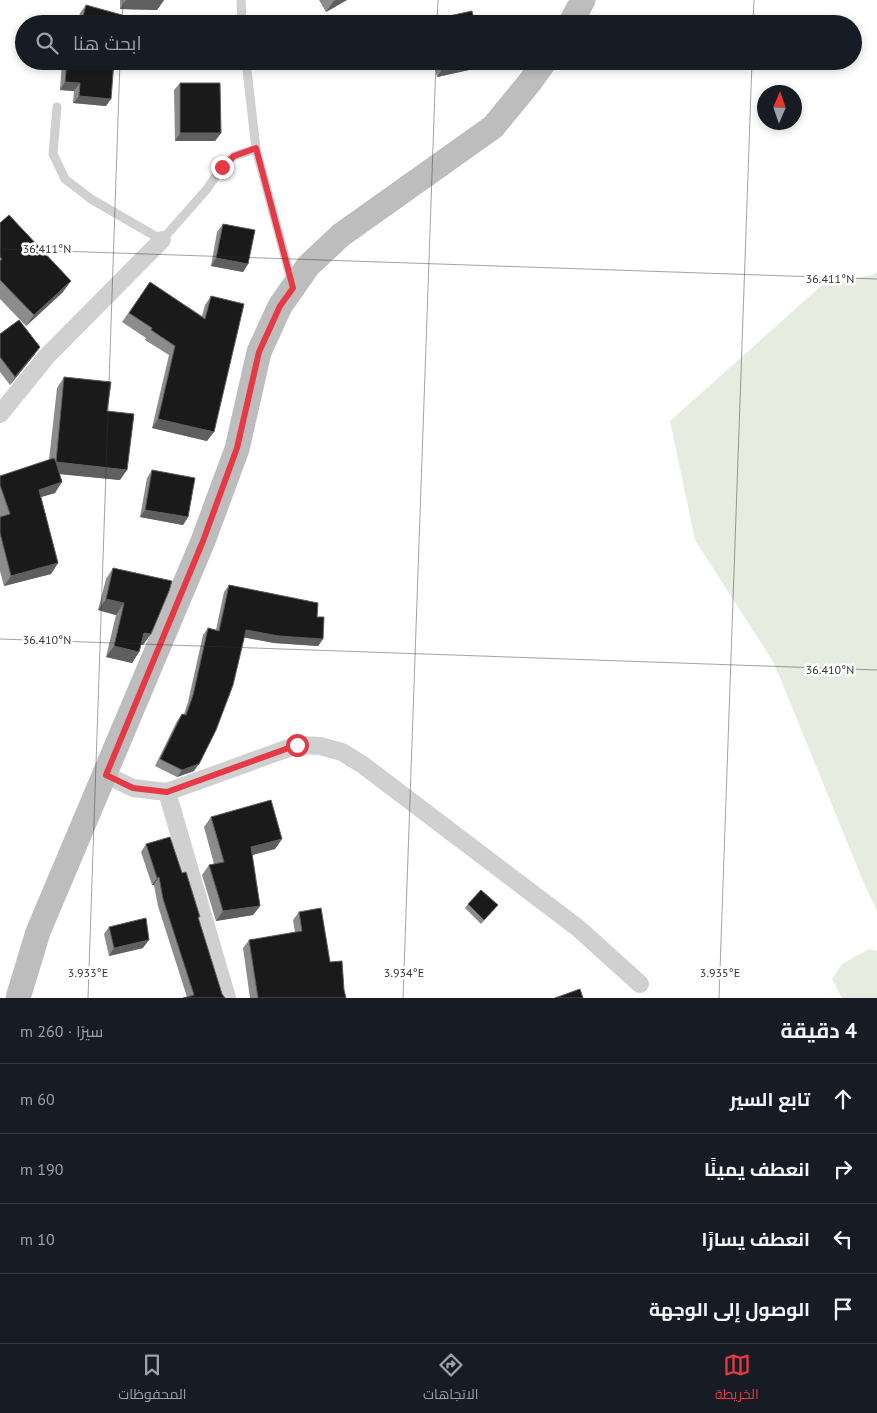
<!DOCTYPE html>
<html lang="ar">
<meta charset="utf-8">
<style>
:root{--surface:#171b24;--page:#20242c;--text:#f1f3f6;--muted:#9ea1a6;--line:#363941;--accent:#e63946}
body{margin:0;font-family:"PT Sans",Cairo,sans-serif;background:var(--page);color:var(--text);direction:rtl}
.compass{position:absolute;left:757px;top:85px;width:45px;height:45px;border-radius:50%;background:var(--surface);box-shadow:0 2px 8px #0003;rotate:2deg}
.stop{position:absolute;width:15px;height:15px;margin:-11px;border:4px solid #e63946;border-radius:50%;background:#fff}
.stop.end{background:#e63946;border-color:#fff;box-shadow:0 1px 5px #0008}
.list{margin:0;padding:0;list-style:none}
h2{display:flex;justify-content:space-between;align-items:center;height:65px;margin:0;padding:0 20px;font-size:21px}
h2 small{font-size:16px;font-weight:400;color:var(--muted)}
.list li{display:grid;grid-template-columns:32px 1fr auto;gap:15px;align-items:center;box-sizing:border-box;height:70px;padding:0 20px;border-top:1px solid var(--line)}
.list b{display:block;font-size:19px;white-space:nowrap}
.list em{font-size:16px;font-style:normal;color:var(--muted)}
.icon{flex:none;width:28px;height:28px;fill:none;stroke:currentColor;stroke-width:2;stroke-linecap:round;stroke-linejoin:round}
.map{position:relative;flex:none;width:877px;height:998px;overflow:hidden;direction:ltr}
.search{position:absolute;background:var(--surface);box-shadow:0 2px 8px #0003;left:15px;right:15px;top:15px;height:55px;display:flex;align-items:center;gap:12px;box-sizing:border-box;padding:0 18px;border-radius:28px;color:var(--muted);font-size:19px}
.sheet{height:345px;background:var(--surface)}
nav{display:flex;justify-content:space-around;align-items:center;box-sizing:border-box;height:70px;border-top:1px solid var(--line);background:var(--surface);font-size:14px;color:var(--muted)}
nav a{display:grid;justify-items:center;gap:2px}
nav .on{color:var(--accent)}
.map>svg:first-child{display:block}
</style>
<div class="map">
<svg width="877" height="998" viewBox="0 0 877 998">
<rect width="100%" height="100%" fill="#fff"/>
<g fill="#e6ecdf">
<path d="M877,272V911L863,881L774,663L695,540L670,421L822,285L872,275Z"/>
<path d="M869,949L877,951V998H842L832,979L842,964Z"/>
</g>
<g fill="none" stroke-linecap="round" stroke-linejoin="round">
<g stroke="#d0d0d0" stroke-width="9">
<path d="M241,0L242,24"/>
<path d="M246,61L256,149L292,283"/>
<path d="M57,107L53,154L65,179L91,199L162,240L207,189L222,167L234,156L256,149"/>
</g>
<g stroke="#d0d0d0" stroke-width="18">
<path d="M0,414L47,356L162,240"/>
<path d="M106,775L133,788L167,792L297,745L320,746L342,752L363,765L578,928L640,984"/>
<path d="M167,792L227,998"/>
</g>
<g stroke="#bdbdbd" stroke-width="25">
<path d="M570,24L583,0"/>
<path d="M18,998L38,932L203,541L237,449L259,352L280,306L308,266L341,235L493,127L530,82L545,61"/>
</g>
</g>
<g fill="#8c8c8c">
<path d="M120,0H164L157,10L120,9Z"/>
<path d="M319,0H347L326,12Z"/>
<path d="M86,5L120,24H77L80,13Z"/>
<path d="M62,61H114L106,106L73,103L74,91L60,90Z"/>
<path d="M433,61H483L478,68L437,77Z"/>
<path d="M180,83L221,133L215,141H175L174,90Z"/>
<path d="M0,223L63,292L26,326L0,299Z"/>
<path d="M223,224L248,264L243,272L211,266L217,232Z"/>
<path d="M150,282L202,316L205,305L211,296L207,441L152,428L169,355L145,340L146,338L122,322Z"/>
<path d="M0,334L35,354L10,385L0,372Z"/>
<path d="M64,377L107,411L120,480L60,474L55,493L41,497L58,563L51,574L4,586L0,571V476L49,460L57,388Z"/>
<path d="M152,470L188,517L183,525L140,517L147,478Z"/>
<path d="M113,568L143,645H141L139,652L132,663L106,657L116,615L98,610L106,579Z"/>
<path d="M229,585L317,617L323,639L318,646L274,643L244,637L194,771L177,777L155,766L177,721L182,714H184L188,702L203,635L208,628L216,630L224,592Z"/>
<path d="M211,817L282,839L275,849L252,855L260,906L253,915L216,921L202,875L209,865L214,864L204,827Z"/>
<path d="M146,844L182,873L198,919L222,994L187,997L158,906L154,885H152L141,852Z"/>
<path d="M468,904L498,905L481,924L465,908Z"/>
<path d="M299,912L330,962L344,990L346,998H250L243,948L249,940L295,932L293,920Z"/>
<path d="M109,927L143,948L109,956L104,934Z"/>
</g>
<g fill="#5f5f5f">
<path d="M126,0H164L157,10L120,9Z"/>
<path d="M336,0H347L326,12L334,1Z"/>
<path d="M155,61H191L188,65L154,63Z"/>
<path d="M479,61H483L478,68L437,77L442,69Z"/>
<path d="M65,82L80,83L74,91L60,90Z"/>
<path d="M79,96L111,99L106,106L73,103Z"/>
<path d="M180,133H221L215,141H175Z"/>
<path d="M216,258L248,264L243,272L211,266Z"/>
<path d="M71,281L63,292L26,326L34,315Z"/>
<path d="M40,347L35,354L10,385L15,377Z"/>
<path d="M158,419L214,432L207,441L152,428Z"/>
<path d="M56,462L127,470L120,480L48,473Z"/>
<path d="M62,482L55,493L31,500L39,490Z"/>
<path d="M145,510L188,517L183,525L140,517Z"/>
<path d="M58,563L51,574L4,586L11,576Z"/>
<path d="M106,599L124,603L116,615L98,610Z"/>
<path d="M246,630L323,639L318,646L274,643L241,637Z"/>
<path d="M144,633L151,634L143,645L136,644Z"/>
<path d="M114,646L139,652L132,663L106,657Z"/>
<path d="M199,764L194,771L177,777L182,770Z"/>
<path d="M282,839L275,849L244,857L251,847Z"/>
<path d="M159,877L154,885H152L157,878Z"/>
<path d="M260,906L253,915L216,921L223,911Z"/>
<path d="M149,940L143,948L109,956L114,948Z"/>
</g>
<g fill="#1a1a1a" stroke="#5f5f5f">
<path d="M86,5L122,15L120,24H81Z"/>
<path d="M472,11L475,24H432L431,20Z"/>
<path d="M160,21L195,23V24H160Z"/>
<path d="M67,61H114L111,99L79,96L80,83L65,82Z"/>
<path d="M440,61H479L442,69Z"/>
<path d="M180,83H220L221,133H180Z"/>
<path d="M9,215L71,281L34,315L0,280V261L2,259L0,257V223Z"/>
<path d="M223,224L255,230L248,264L216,258Z"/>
<path d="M150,282L205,319L211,296L244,304L214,432L158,419L175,346L151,330L152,328L129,313Z"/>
<path d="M19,320L40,347L15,377L0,357V334Z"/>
<path d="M64,377L111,382L107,411L134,414L127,470L56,462L62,482L39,490L58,563L11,576L0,533V517L10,514L0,485V476L54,458L56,462Z"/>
<path d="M152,470L195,478L188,517L145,510Z"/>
<path d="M113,568L172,581L169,591L151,634L144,633L139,652L114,646L124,603L106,599Z"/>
<path d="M229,585L318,603L317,617H324L323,639L279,636L246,630L233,685L216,730L199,764L182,770L160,759L182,714L186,715L193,695L208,628L219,631Z"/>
<path d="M271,800L282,839L251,847L260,906L223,911L209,865L224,862L211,817Z"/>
<path d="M170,837L182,873L186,872L200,917H198L222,994L225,998H183L194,995L163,899L159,877L157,878L146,844Z"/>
<path d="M481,890L498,905L484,920L468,904Z"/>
<path d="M321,908L330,962L342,961L344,990L346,998H258L249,940L302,931L299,912Z"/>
<path d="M146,918L149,940L114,948L109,927Z"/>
<path d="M580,989L583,998H555Z"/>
</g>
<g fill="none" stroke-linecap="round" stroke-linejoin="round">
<path stroke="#e63946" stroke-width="6" d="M222,167L234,156L256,148L293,288L280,306L259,352L237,448L203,541L106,775L133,788L167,792L297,745"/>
</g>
<path fill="none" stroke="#333" stroke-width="1" stroke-opacity="0.45" d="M122,24L123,0M437,24L438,0M753,24L754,0M0,249L877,279M0,639L877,670M88,998L120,61M403,998L436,61M719,998L752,61"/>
<g font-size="12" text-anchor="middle" fill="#333" stroke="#fff" stroke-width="5" stroke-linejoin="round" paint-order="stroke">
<text x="47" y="253">36.411°N</text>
<text x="830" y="283">36.411°N</text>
<text x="47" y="644">36.410°N</text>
<text x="830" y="674">36.410°N</text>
<text x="88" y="977">3.933°E</text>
<text x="404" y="977">3.934°E</text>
<text x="720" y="977">3.935°E</text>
</g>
</svg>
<svg class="compass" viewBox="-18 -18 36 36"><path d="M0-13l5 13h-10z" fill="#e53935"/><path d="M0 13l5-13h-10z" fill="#9ea1a6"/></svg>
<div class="stop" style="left:297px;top:745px"></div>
<div class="stop end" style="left:222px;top:167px"></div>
<div class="search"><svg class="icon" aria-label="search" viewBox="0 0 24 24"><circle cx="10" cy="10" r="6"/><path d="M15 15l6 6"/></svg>ابحث هنا</div>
</div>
<section class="sheet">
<h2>4 دقيقة<small>سيرًا · 260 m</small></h2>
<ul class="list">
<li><svg class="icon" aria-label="ahead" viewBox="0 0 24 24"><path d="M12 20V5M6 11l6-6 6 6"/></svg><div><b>تابع السير</b></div><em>60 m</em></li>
<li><svg class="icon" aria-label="right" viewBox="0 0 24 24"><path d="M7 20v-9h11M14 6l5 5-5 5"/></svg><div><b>انعطف يمينًا</b></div><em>190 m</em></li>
<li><svg class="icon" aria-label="left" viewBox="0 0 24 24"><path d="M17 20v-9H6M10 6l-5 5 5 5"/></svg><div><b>انعطف يسارًا</b></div><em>10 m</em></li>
<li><svg class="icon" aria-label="arrive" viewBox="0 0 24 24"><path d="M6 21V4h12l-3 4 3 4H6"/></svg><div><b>الوصول إلى الوجهة</b></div></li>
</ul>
</section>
<nav>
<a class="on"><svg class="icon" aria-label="map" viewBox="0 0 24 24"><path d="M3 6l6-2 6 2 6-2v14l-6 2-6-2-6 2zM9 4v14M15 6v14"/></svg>الخريطة</a>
<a><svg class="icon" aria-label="directions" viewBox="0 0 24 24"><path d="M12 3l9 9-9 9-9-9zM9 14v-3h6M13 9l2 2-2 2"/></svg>الاتجاهات</a>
<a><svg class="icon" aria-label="saved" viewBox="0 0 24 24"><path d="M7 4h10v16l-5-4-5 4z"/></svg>المحفوظات</a>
</nav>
